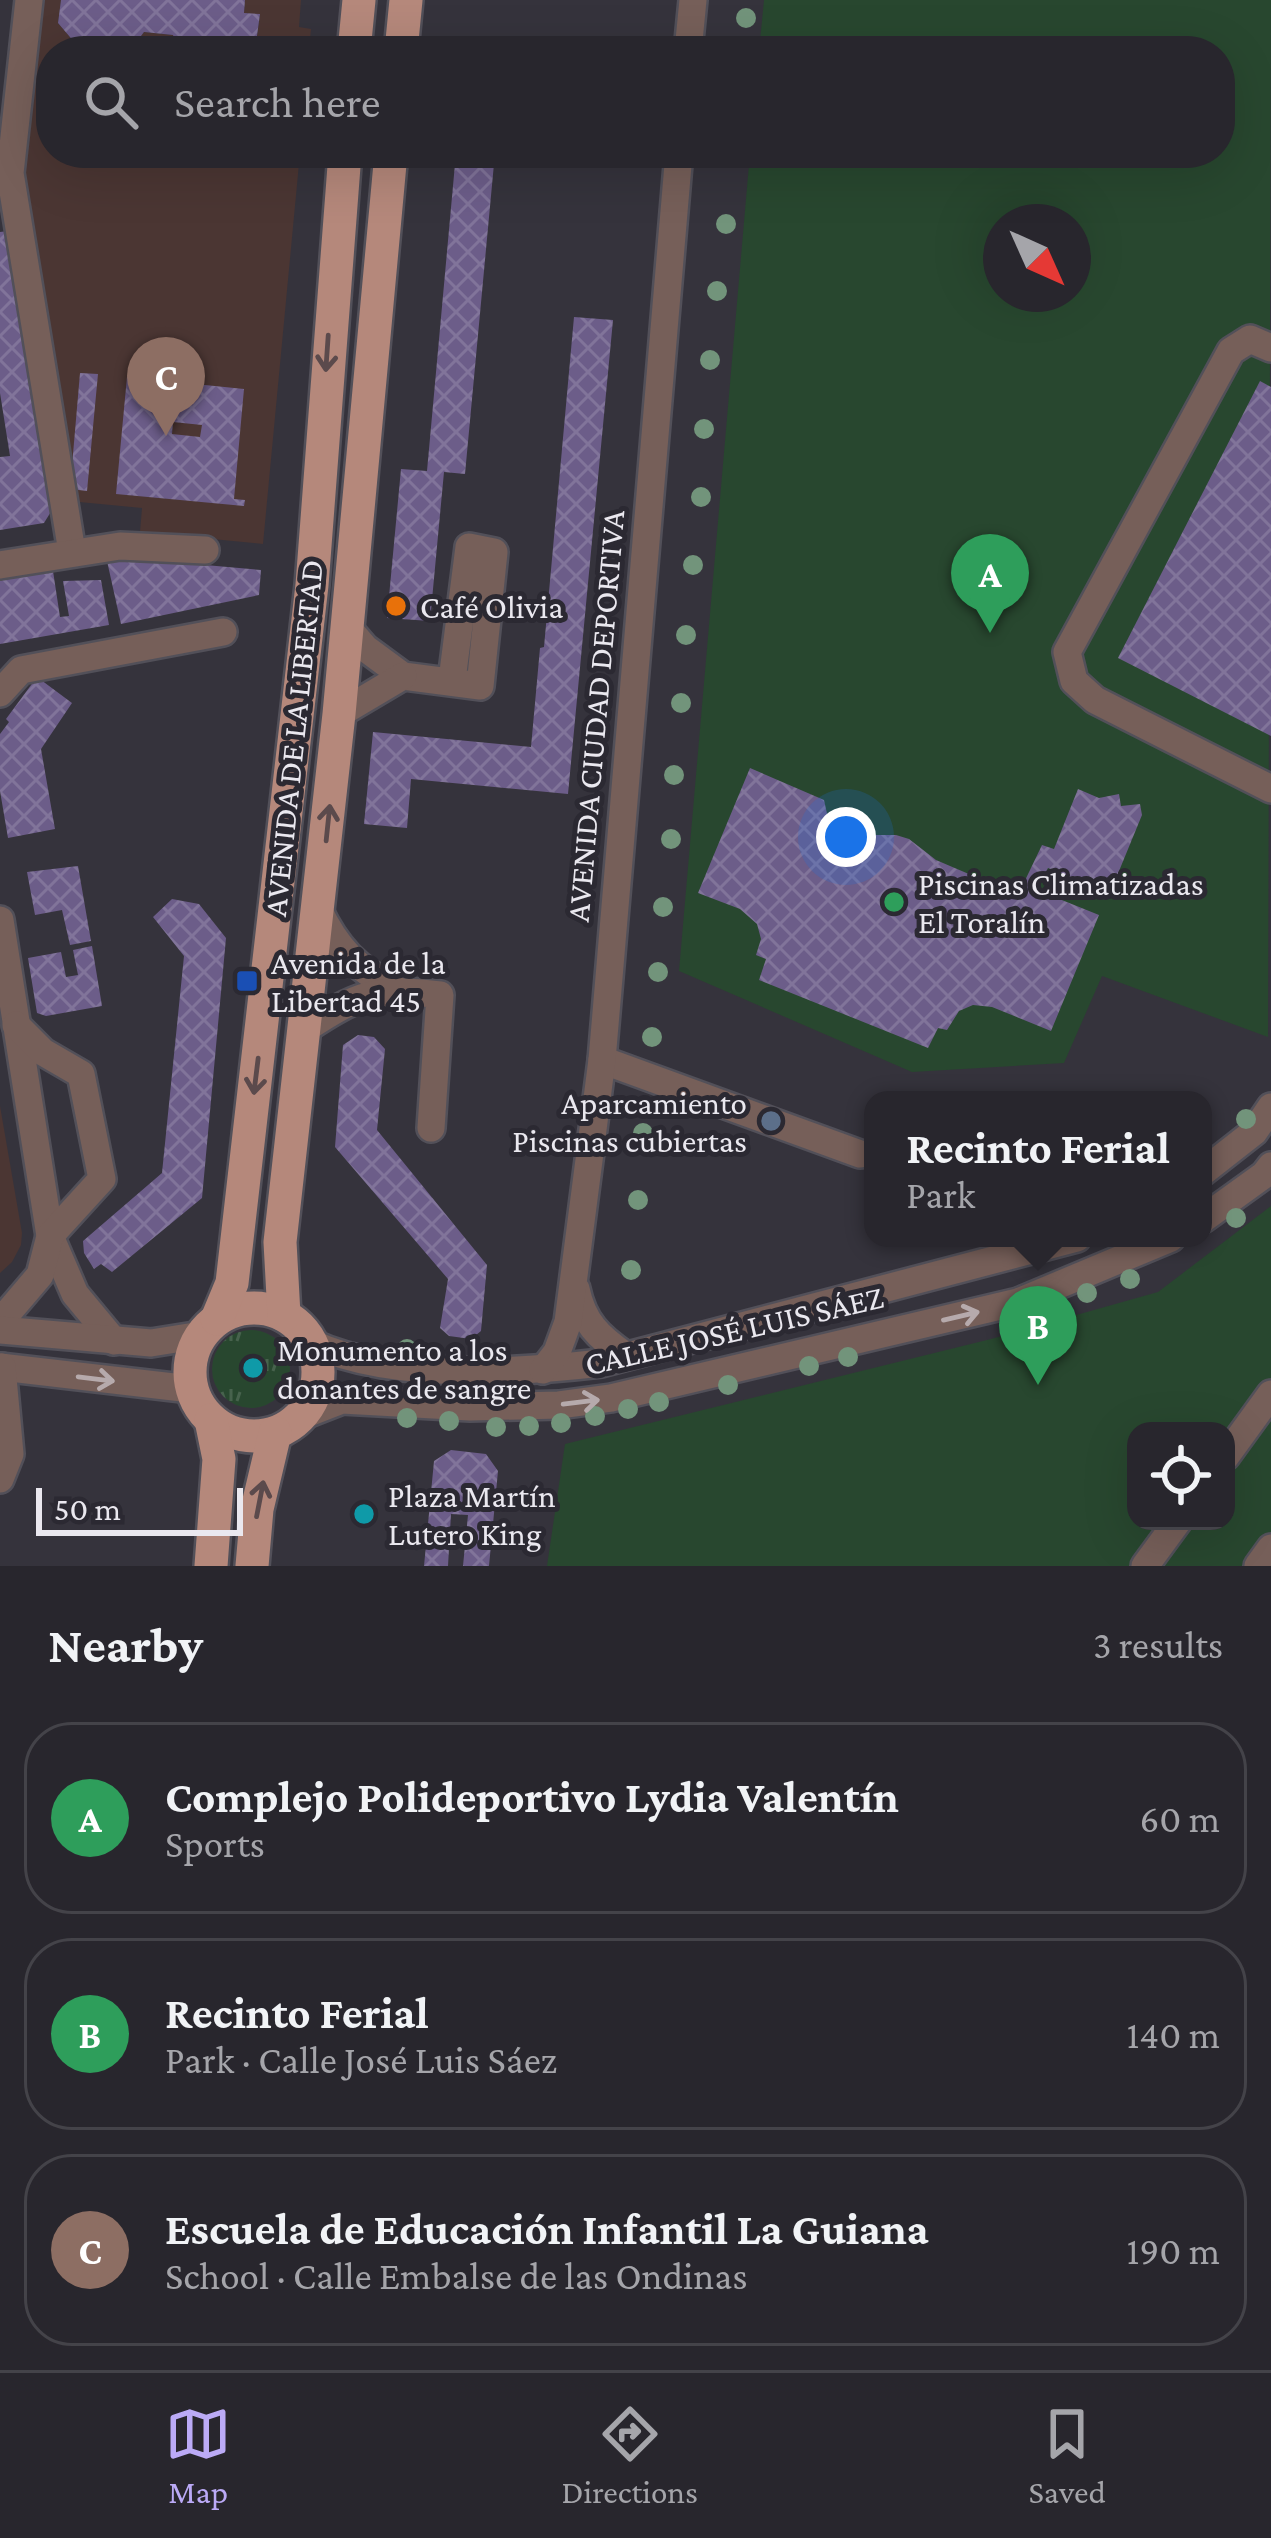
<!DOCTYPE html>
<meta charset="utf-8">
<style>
:root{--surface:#28262d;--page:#343239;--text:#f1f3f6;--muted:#a5a5aa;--line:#444349;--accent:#bbaaf6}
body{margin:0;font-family:"Crimson Pro",serif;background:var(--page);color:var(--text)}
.controls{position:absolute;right:36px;bottom:36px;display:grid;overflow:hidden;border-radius:24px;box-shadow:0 12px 48px #0002}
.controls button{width:108px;height:108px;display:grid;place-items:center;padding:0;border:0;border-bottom:3px solid var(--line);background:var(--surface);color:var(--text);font:60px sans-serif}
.compass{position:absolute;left:983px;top:204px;width:108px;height:108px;border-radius:50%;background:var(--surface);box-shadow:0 12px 48px #0002;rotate:135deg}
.scale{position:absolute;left:36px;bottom:30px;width:207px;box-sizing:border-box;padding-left:12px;border:6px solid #eae8ef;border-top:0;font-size:33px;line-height:42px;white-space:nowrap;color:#eae8ef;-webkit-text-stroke:9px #2b2932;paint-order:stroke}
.you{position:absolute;left:846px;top:837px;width:42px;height:42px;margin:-30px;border:9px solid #fff;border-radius:50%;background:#1a73e8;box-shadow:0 0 0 18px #1a73e833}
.badge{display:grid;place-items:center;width:78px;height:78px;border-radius:50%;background:var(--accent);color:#fff;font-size:39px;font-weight:700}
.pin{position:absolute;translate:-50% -99px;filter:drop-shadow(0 3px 6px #0008)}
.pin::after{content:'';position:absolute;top:63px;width:42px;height:36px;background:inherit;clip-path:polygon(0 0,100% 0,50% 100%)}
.popup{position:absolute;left:864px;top:1091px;width:348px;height:156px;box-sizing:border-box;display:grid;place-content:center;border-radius:24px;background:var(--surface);filter:drop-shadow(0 3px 9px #0005);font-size:39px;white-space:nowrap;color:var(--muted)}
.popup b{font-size:45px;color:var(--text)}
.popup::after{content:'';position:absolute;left:50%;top:100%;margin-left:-24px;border:24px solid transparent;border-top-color:var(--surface)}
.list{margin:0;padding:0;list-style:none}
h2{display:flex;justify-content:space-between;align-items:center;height:156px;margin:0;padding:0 48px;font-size:51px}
h2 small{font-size:39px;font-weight:400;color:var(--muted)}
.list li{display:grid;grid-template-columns:78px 1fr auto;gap:36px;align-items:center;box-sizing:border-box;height:192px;margin:0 24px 24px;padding:0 24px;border:3px solid var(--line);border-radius:48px}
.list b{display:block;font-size:45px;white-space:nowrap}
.list p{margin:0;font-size:39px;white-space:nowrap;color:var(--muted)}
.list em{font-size:39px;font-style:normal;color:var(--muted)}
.icon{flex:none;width:66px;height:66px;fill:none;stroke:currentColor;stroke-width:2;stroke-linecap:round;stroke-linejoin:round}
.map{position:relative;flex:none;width:1271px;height:1566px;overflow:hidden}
.search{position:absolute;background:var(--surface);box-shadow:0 12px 48px #0002;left:36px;right:36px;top:36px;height:132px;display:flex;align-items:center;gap:30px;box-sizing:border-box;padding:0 42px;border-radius:48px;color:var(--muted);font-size:45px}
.sheet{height:804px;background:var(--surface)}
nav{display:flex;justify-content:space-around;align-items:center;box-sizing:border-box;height:168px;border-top:3px solid var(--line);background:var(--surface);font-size:33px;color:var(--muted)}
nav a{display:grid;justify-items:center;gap:6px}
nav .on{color:var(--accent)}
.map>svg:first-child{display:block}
</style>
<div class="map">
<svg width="1271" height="1566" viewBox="0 0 1271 1566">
<defs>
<pattern id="grass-tufts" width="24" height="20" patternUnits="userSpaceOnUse" patternTransform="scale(3)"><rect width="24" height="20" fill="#28472f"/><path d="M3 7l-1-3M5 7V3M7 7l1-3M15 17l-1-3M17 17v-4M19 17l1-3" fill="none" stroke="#47624d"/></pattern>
<pattern id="building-cross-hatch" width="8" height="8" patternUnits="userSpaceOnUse" patternTransform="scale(3)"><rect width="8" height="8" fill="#6c5d89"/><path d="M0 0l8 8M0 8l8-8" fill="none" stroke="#81749a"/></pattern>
</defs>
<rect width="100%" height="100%" fill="#35333c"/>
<g fill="#4b3633">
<path d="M34,0H61L58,23L75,43L132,48L144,32L173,35L178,51H51V153H300L263,544L140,532L142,508L69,501L17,187Z"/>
<path d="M245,0H301L299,27L311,29L309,51H243L256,43L260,15L244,13Z"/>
<path d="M0,1106L22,1233L21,1245L12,1262L0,1273Z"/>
</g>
<circle fill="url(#grass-tufts)" cx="251" cy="1369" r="39"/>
<g fill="#28472f" fill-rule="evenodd">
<path d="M764,0H1271L1268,1037L1102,976L1064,1063L912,1072L679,971L750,153H1220V51H759ZM1001,222H1073V294H1001Z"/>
<path d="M1271,1206V1566H547L565,1444L991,1339L1158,1292ZM1136,1431H1226V1521H1136Z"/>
</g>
<g fill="url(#building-cross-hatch)" fill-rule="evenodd">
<path d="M61,0H245L244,13L260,14L256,43L243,51H178L173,35L144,32L132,48L75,43L58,23Z"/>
<path d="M456,153H495L465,474L444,472L430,621L387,618L401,469L427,471Z"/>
<path d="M8,231L52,510L44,523L0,530V457L10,456L0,393V232Z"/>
<path d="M574,317L613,320L568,794L411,779L407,828L364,824L373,732L531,747L540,648L544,647Z"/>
<path d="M80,373L98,374L87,491L70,489Z"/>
<path d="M127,377L244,389L234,499L245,500L244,506L116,494ZM173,422L202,425L200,437L172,434Z"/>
<path d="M1260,381L1271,387V736L1118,658Z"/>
<path d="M126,558L261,570L259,595L121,624L107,561Z"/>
<path d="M53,571L60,617L69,616L63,581L101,580L109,625L0,644V580Z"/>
<path d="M37,677L72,703L41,749L55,829L8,838L0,791V734L9,722L6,719Z"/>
<path d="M750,768L824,800L828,818L874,835H896L909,839L936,860L1018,895L1042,845L1054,849L1078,789L1099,798L1119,794L1121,806L1140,804L1142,815L1110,893L1048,868L1037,890L1099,915L1051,1031L992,1007L973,1005L959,1011L947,1030L938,1028L928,1048L759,980L766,959L756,955L761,939L757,924L740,909L698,893Z"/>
<path d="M78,866L91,941L70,945L62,910L35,915L27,872Z"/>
<path d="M172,899L199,904L226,938L202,1198L112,1272L101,1264L94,1269L84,1253L83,1241L162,1173L184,956L153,917Z"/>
<path d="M92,946L102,1006L46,1016L37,1013L28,958L61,952L66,977L78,975L73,950Z"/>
<path d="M358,1035L374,1037L385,1049L377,1130L487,1265L481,1331L471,1339L449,1336L440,1328L448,1279L335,1147L343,1045Z"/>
<path d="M451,1450L486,1454L498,1471L489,1566H463L468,1515L451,1514L448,1566H424L434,1461Z"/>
</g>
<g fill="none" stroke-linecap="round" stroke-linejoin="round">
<defs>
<g id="minor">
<path d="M29,0L10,173L72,552"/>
<path d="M688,51L693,0"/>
<path d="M1271,348L1250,339L1231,351L1067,652L1074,681L1095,700L1271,789"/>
<path d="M0,565L120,546L205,550"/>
<path d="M346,626L365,648L403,676L480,686L494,552L469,547L452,680"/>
<path d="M0,693L21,670L223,632"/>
<path d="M339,714L403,676"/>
<path d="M318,909C336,948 357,969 395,989"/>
<path d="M0,920L50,1236L75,1294L114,1341"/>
<path d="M305,1029C358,994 376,987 440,995L431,1128"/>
<path d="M602,1060L860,1154"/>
<path d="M1203,1172L1254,1132L1271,1107"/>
<path d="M1203,1219L1264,1175L1271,1166"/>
<path d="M576,1289C583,1322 598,1337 626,1356"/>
<path d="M0,1322L40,1275L50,1236L102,1179L81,1074L43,1052L16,1025"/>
<path d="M0,1330L151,1343L201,1335"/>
<path d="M311,1343C390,1380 515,1373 601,1363L1077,1238"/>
<path d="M0,1367L191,1389"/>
<path d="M543,1370L557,1352L568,1322L602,1060L679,153"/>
<path d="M301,1416L342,1400L470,1407L559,1405L611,1398L1018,1302L1171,1238"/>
<path d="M1226,1456L1271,1394"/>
<path d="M0,1479L10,1454L2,1367"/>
<path d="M1145,1566L1178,1521"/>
<path d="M1258,1566L1271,1548"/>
</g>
<g id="major">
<path d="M354,51L359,0"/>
<path d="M401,51L406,0"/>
<circle cx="254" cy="1372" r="64"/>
<path d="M284,1315L280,1242L339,714L391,153"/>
<path d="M217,1319L232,1283L312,585L345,153"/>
<path d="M211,1566L219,1459L211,1420"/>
<path d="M252,1566L257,1509L275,1433"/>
</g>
</defs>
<use href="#minor" stroke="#525059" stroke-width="32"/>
<use href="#major" stroke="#525059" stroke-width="38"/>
<use href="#minor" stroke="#765f59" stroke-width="27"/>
<use href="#major" stroke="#b5887b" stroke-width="33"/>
</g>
<g fill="#72947b">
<circle cx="746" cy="18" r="10"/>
<circle cx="726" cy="224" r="10"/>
<circle cx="717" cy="291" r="10"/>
<circle cx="710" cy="360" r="10"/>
<circle cx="704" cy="429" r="10"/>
<circle cx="701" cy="497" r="10"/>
<circle cx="693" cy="565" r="10"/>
<circle cx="686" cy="635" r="10"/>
<circle cx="681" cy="703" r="10"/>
<circle cx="674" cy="775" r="10"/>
<circle cx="671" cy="839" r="10"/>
<circle cx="663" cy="907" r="10"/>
<circle cx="658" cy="972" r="10"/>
<circle cx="652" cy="1037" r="10"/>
<circle cx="1246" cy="1119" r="10"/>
<circle cx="643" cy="1133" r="10"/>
<circle cx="638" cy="1200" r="10"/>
<circle cx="1236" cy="1218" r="10"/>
<circle cx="631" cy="1270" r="10"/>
<circle cx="1130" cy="1279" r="10"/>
<circle cx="1087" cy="1293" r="10"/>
<circle cx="1051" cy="1305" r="10"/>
<circle cx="407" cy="1349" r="10"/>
<circle cx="848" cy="1357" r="10"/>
<circle cx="809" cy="1366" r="10"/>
<circle cx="728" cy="1385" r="10"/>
<circle cx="659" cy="1402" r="10"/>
<circle cx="628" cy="1409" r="10"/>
<circle cx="595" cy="1416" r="10"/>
<circle cx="407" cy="1418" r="10"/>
<circle cx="449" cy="1421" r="10"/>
<circle cx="561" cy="1423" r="10"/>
<circle cx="529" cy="1426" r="10"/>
<circle cx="496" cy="1427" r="10"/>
</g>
<defs><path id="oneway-shaft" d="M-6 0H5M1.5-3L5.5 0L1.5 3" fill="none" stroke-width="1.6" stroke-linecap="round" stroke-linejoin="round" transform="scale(3)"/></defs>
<g stroke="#5b4a4c">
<use href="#oneway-shaft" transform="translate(327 353) rotate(94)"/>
<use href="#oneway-shaft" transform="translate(328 823) rotate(-84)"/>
<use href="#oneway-shaft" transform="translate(256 1076) rotate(97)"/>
<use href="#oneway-shaft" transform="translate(260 1499) rotate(-79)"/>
</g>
<g stroke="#b6aaac">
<use href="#oneway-shaft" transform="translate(961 1316) rotate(-13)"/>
<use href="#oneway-shaft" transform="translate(96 1379) rotate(7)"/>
<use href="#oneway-shaft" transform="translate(581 1402) rotate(-7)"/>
</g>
<circle fill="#e8710a" stroke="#2b2932" stroke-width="4.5" cx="396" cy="606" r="12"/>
<circle fill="#2e9e5b" stroke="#2b2932" stroke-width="4.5" cx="894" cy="902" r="12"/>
<rect fill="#1a4fb4" stroke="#2b2932" stroke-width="4.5" x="235" y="969" width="24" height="24" rx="6"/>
<circle fill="#5c6f8a" stroke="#2b2932" stroke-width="4.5" cx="771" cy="1121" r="12"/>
<g fill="#0f9aa8" stroke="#2b2932" stroke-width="4.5">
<circle cx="253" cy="1368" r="12"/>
<circle cx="364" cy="1514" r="12"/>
</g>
<g text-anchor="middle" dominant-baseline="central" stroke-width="10" stroke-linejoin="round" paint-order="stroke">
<g font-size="33" fill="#eae8ef" stroke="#2b2932" text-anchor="start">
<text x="420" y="606">Café Olivia</text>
<text x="918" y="883">Piscinas Climatizadas<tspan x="918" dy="38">El Toralín</tspan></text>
<text x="271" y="962">Avenida de la<tspan x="271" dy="38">Libertad 45</tspan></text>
<text x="747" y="1102" text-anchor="end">Aparcamiento<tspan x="747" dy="38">Piscinas cubiertas</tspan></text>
<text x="277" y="1349">Monumento a los<tspan x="277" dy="38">donantes de sangre</tspan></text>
<text x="388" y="1495">Plaza Martín<tspan x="388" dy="38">Lutero King</tspan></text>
</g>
<g font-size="33" fill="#eae8ef" stroke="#2b2932">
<text transform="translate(595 716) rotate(-85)">AVENIDA CIUDAD DEPORTIVA</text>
<text transform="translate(293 738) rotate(-84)">AVENIDA DE LA LIBERTAD</text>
<text transform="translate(734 1330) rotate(-13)">CALLE JOSÉ LUIS SÁEZ</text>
</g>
</g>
</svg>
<div class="controls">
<button><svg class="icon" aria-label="locate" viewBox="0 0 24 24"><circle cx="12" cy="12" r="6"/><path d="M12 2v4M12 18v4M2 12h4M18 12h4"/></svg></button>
</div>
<svg class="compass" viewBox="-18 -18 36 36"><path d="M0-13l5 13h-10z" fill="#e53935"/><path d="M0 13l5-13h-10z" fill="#a5a5aa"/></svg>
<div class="scale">50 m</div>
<div class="you"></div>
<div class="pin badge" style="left:990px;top:633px;background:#2e9e5b">A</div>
<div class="pin badge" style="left:1038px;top:1385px;background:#2e9e5b">B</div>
<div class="popup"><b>Recinto Ferial</b>Park</div>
<div class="pin badge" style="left:166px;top:436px;background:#8d6e63">C</div>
<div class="search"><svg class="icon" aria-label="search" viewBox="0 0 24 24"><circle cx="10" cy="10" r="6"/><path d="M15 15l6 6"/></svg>Search here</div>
</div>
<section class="sheet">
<h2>Nearby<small>3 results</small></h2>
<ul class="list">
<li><span class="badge" style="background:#2e9e5b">A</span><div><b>Complejo Polideportivo Lydia Valentín</b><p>Sports</p></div><em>60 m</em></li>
<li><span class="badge" style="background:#2e9e5b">B</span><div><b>Recinto Ferial</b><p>Park · Calle José Luis Sáez</p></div><em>140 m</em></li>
<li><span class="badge" style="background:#8d6e63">C</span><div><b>Escuela de Educación Infantil La Guiana</b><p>School · Calle Embalse de las Ondinas</p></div><em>190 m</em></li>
</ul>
</section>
<nav>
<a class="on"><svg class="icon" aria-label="map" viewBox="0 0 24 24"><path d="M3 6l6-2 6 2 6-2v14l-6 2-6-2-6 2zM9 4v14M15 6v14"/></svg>Map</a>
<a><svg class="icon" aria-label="directions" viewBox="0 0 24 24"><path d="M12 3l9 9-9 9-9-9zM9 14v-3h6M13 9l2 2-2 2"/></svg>Directions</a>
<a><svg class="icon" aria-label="saved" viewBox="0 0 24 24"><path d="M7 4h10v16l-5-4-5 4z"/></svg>Saved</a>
</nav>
